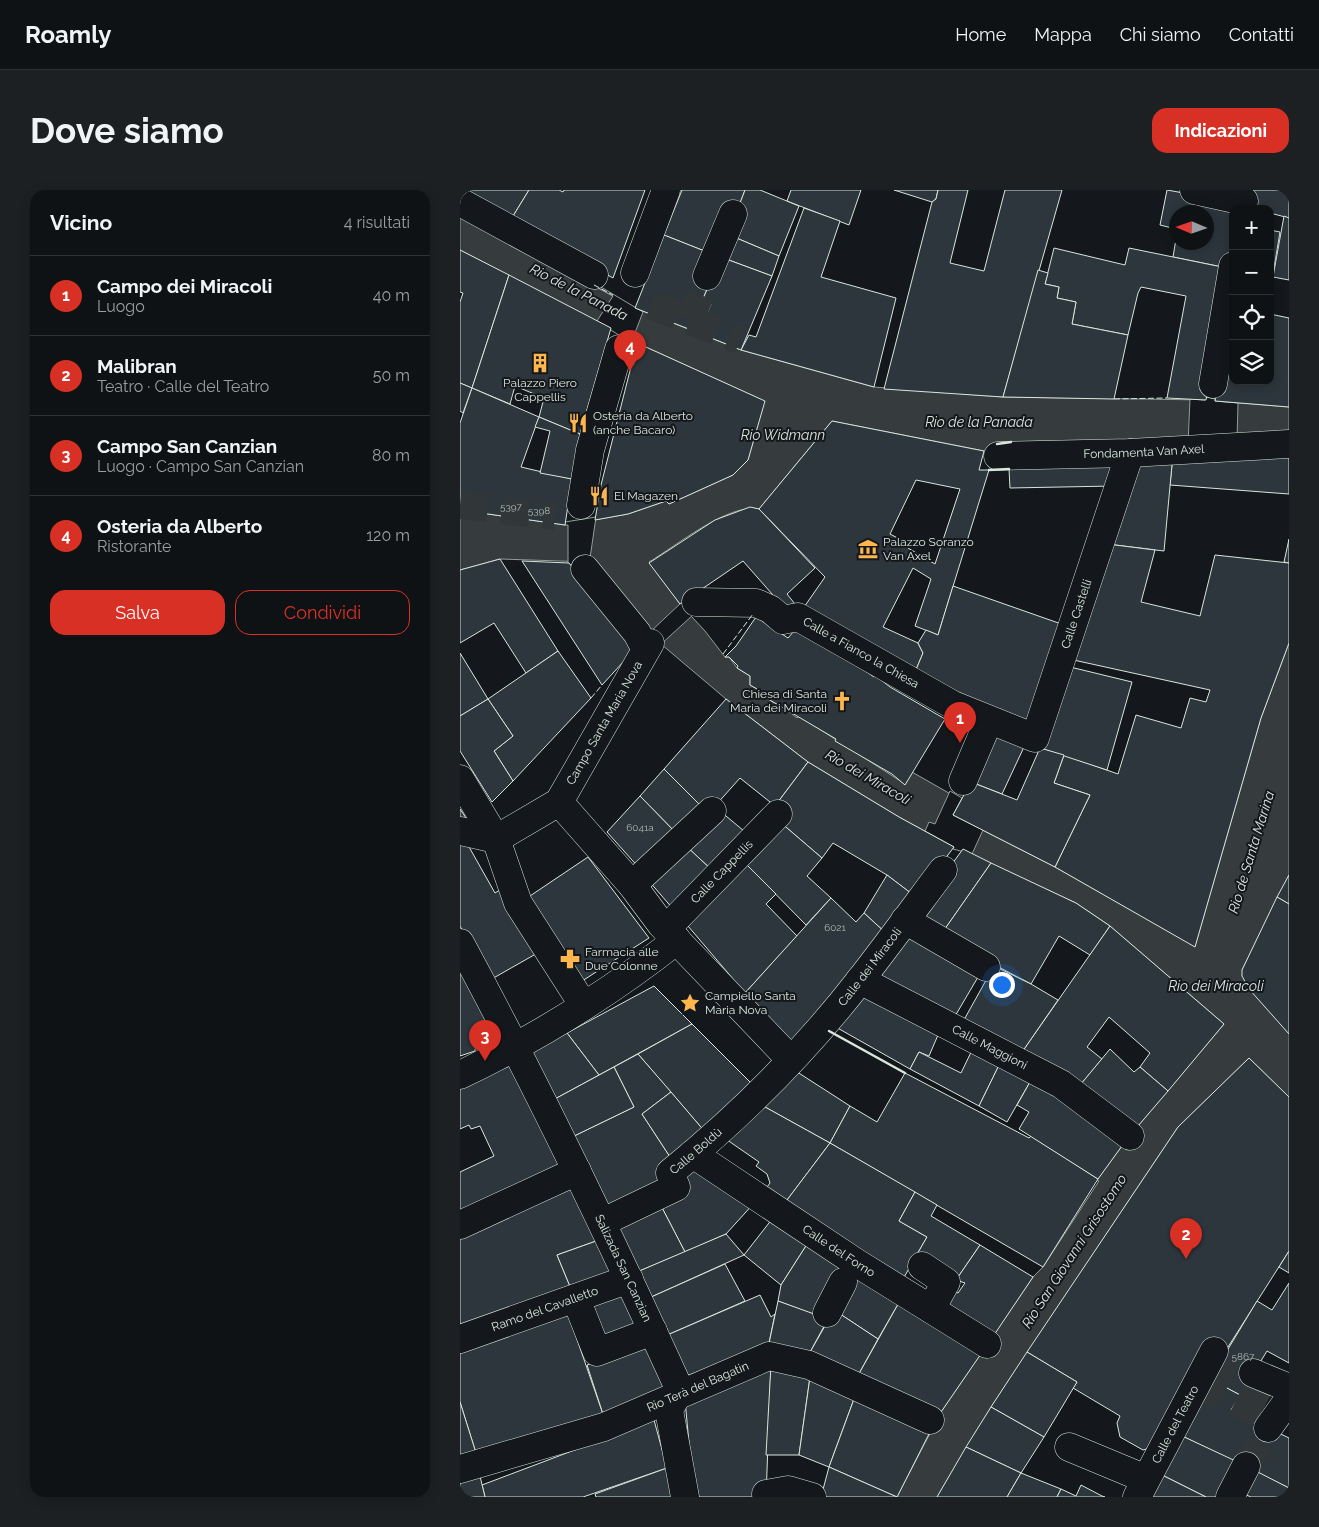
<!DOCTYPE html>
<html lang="it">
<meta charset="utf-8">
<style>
:root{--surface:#0f1215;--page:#1d2022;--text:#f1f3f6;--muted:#9b9ea0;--line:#2f3234;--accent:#d93025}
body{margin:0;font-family:Raleway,sans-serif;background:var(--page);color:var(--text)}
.controls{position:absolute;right:15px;top:15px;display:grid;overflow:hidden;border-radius:10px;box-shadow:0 2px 12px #0003}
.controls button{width:45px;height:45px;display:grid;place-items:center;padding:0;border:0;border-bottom:1px solid var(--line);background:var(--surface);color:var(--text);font:25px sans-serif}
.compass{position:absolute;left:709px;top:15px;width:45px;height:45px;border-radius:50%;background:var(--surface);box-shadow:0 2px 12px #0003;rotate:272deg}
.you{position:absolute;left:541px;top:794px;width:18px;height:18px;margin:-12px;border:4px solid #fff;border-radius:50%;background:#1a73e8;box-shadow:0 0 0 8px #1a73e833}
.badge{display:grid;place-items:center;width:32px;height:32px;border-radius:50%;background:var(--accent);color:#fff;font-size:16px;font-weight:700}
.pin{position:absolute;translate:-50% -41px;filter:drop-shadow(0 1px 2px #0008)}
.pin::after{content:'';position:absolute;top:26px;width:18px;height:15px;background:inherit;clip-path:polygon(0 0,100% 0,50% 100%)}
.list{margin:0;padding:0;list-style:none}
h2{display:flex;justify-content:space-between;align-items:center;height:65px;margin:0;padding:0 20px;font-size:21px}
h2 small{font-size:16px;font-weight:400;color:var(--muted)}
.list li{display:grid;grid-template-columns:32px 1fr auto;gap:15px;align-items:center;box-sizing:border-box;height:80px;padding:0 20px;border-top:1px solid var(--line)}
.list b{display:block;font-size:19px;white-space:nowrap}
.list p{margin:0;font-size:16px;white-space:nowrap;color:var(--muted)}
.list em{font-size:16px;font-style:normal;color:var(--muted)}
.actions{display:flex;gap:10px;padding:15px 20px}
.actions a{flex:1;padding:11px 0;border:1px solid var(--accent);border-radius:15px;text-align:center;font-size:18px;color:var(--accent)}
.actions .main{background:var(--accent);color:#fff}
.icon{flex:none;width:28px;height:28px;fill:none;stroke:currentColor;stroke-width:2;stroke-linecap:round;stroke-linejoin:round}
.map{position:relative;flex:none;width:829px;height:1307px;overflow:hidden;border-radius:15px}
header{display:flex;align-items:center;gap:30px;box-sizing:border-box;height:70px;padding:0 25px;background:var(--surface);border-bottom:1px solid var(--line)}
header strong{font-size:24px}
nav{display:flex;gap:28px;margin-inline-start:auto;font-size:18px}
.intro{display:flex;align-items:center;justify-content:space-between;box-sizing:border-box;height:120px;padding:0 30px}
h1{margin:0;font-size:35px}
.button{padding:12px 22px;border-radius:15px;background:var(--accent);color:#fff;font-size:18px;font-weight:700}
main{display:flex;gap:30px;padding:0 30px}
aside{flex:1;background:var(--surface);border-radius:15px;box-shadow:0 2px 12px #0003}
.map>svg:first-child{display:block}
</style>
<header>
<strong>Roamly</strong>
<nav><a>Home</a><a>Mappa</a><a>Chi siamo</a><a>Contatti</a></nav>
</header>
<div class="intro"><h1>Dove siamo</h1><a class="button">Indicazioni</a></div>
<main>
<aside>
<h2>Vicino<small>4 risultati</small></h2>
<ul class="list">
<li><span class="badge">1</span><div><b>Campo dei Miracoli</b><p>Luogo</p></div><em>40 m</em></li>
<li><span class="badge">2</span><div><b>Malibran</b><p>Teatro · Calle del Teatro</p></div><em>50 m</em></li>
<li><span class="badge">3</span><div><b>Campo San Canzian</b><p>Luogo · Campo San Canzian</p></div><em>80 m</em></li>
<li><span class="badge">4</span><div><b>Osteria da Alberto</b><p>Ristorante</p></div><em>120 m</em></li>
</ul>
<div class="actions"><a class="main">Salva</a><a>Condividi</a></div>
</aside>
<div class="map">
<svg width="829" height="1307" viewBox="0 0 829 1307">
<rect width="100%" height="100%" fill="#14181c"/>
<path fill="#363b3e" stroke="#939e99" d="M0,24L175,118L281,160L414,197L543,207L746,210L829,217V247L541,252L524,261L372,231L299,319C268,313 216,356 189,372L220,414L245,441L265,467H269L277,478L290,486V495L299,500L298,503L311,509V511L323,517L337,528L339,526L445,594L452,582L501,610L493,625L595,677L735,756L801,528L829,453V685L782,780L829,844V907L789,868L718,937L531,1217L477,1307H437L481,1222L573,1087L583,1077L639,991L637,990L667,949L764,834L650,736L616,713L494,657L439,627L348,572L266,509L201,454L130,372L40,369L0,380V320L105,335L168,324L206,311L209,314L273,285L288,270L304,211L177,153L0,60Z"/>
<g fill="#14181c" stroke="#939e99">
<path d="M131,91L183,122L171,153L137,131L153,106L130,93Z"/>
<path d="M746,207L755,209V211L778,213L777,251L728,254L730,209L745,210Z"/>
<path d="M136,327L129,375H111L108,373V335H105V332Z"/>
<path d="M222,412L234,424L199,456L188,444Z"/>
<path d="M490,601L502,608L493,625L523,640L512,664L493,659L494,657L465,641L469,632L475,634Z"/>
</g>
<g fill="#2c363c" stroke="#d8e6dc" fill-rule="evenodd">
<path d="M0,0H69L50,31Z"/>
<path d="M69,0H99L103,2L104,0H185L153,88L50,31Z"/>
<path d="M222,0H285L277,21L252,64L204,45Z"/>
<path d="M285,0H300L339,16L319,66L274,47L277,21Z"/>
<path d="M331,0H401L389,35L327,11Z"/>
<path d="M434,0H478L476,9L472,12Z"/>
<path d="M478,0H508L490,73L524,81L545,0H602L543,207L424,199L472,12L476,9Z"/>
<path d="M707,0L735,5L773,19V46L767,78L713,67L716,49V52H746V22H716V39L700,35Z"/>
<path d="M793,0H829V28L810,23V19L790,18Z"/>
<path d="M344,18L380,31L361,87L436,108L414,197L281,160L289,145L296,147Z"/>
<path d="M824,26L829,28V90L813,87Z"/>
<path d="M810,40L820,42L813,84H810Z"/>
<path d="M204,45L252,64V88L242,111L251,114L239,143L175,118Z"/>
<path d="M274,47L319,66L312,86L266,69Z"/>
<path d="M594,58L665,75L669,58L767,78L746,210L707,208L726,106L681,97L678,103L668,145L612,134L616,112L597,108L599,97L585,94Z"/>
<path d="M0,60L49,85L12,198L0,193V112L3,103L0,102Z"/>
<path d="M266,69L312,86L281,160L239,143L251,114L242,111L252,88Z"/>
<path d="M578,80L588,83L585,94L599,97L597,108L616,112L612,134L668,145L654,209L543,207Z"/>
<path d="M49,85L151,138L120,244L79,227L84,208L55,196L50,214L12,198Z"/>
<path d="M773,100V191H810V124L829,128V217L755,211Z"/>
<path d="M177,153L305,211L288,270L273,285L209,314L206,311L168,324L135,330L141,295Z"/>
<path d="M0,193L12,198L3,223L0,221Z"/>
<path d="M12,198L79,227L61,277L112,289L105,335L0,320V233Z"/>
<path d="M79,227L120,244L112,289L80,283L90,241L75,237Z"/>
<path d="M372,231L524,261L519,280H529L478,445L455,436L471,389L453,378L423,437L458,453L463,463L455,482L342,420L365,387L299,319ZM456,290L500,299L475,374L448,358L449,354L430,344Z"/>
<path d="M829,261V304L710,295L713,264Z"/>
<path d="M713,264L704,361L647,354L672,271Z"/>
<path d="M659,274L653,296L550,298L549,279Z"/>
<path d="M290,317L299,319L355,378L327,404L335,414L327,421L283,371L220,414L189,373L255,330Z"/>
<path d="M829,349V373L824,372Z"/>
<path d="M647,354L695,360L681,412L740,426L755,365L829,373V453L801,528L735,757L595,677L630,605L594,593L604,565L658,584L676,525L721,538L730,508L746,512L750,500L609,469Z"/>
<path d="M40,369L98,461L66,483L34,433L0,453V380Z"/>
<path d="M62,371L109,373L176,458L142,495Z"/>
<path d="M493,396L607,436L573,537L455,482L463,463L458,453L466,440L478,445Z"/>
<path d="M296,427L328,448L335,440L391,471L414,487L415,485L430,497L485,529L445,595L432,584L375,551L376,549L298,503L299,500L290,495V486L277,478L278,476L269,467H265L276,456Z"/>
<path d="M98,461L131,508L53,591L34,561L53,546L28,509Z"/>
<path d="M0,463L28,509L0,526Z"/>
<path d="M606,476L672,492L647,580L580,558Z"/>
<path d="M28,509L53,546L34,561L53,591L32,612L0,561V526Z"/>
<path d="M266,509L348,572L315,616L280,588L255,616L243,618L204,579Z"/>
<path d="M534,544L564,557L542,604L511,592Z"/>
<path d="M580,558L604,565L594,593L630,605L595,677L493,625L511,592L557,610Z"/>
<path d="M348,572L439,627L494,657L456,707L427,685L373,653L362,668L320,632L315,616Z"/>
<path d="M204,579L243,618L217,644L180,606Z"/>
<path d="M180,606L217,644L180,679L147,642Z"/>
<path d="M0,619L6,628L0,631Z"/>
<path d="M260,621L290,646L254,682L225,655Z"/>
<path d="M320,632L362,668L347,686L371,708L346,735L282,670Z"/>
<path d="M4,648L35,703L43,698L81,761L30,790L0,736V651Z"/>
<path d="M225,655L254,682L214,720L188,690Z"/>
<path d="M503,659L531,673L480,746L451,730Z"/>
<path d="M128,667L189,748L119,793L61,712Z"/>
<path d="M282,670L316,704L306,714L337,746L285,803L222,729Z"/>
<path d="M531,673L616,713L650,736L630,765L599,746L571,794L480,746Z"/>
<path d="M427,685L456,707L428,745L404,723Z"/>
<path d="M829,685V714L817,707Z"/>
<path d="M817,707L829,714V844L789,799L782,786V780Z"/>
<path d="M371,708L396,732L404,723L428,745L335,856L285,803Z"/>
<path d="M650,736L764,834L708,901L680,877L690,863L649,827L627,857L642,869L616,900L560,865Z"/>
<path d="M445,737L521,782L491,833L407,789Z"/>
<path d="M0,771L44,847L36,852L34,849L15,859V861L0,866Z"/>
<path d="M534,776L571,794L598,810L560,865L500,837Z"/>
<path d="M194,796L232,834L139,885L107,843Z"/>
<path d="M401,796L481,838L469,866L459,862L450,879L374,836Z"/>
<path d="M232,834L296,898L246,943L178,864Z"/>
<path d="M107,843L139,885L93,910L69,863Z"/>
<path d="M515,854L543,867L519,916L450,879L459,862L501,883Z"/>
<path d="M650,859L674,882L680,877L708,901L672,943L616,900Z"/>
<path d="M178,864L211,902L182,924L214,973L212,994L149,1023L112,947L174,917L154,877Z"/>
<path d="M543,867L574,885L547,932L519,916Z"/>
<path d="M789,868L829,907V1061L768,1157L762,1153L697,1256L683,1260L660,1247L657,1233L660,1226L613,1198L617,1192L567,1162L718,937Z"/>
<path d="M52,875L105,980L0,1031V982L34,966L20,936L11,939L9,935L0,939V897Z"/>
<path d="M154,877L174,917L112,947L93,910Z"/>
<path d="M331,878L390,916L370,953L296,912Z"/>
<path d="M445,883L569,948L571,946L638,989L583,1077L370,953L390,916L417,932Z"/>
<path d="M574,885L667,949L638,989L559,939L569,922L557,915Z"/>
<path d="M211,902L246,943L214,973L182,924Z"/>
<path d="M296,912L370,953L321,1018L302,1004L310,993L307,984L296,976L299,972L260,945Z"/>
<path d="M370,953L455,1002L439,1031L467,1047L439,1096L321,1018Z"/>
<path d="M234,971L295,1012L266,1044L225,1062L198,1010Z"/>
<path d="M109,988L139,1050L97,1065L114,1106L0,1135V1041Z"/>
<path d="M455,1002L477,1015L471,1026L520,1055L496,1090L456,1066L467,1047L439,1031Z"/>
<path d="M198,1010L225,1062L177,1082L153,1032Z"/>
<path d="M316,1024L351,1048L321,1095L284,1065Z"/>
<path d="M266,1044L284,1065L189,1108L177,1082Z"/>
<path d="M351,1048L396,1078L358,1126L318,1111L321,1095Z"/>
<path d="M139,1050L156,1090L114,1106L97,1065Z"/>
<path d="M520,1055L573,1087L530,1151L478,1119L489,1100L498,1103L505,1093L496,1090Z"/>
<path d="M829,1061V1083L819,1077Z"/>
<path d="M265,1074L285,1111L205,1146L189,1108Z"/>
<path d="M396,1078L441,1109L418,1149L374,1120Z"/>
<path d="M829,1093V1173L807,1161L780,1205L750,1189L797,1111L812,1120Z"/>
<path d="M162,1095L181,1139L147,1152L130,1109Z"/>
<path d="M300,1105L311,1127L315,1124L308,1158L293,1161L224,1187L205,1146Z"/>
<path d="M441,1109L525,1158L481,1222L397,1187Z"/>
<path d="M318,1111L368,1129L349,1164L308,1158Z"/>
<path d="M105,1115L144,1227L16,1263L0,1212V1154Z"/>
<path d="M374,1120L418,1149L397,1187L349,1164Z"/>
<path d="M187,1150L210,1201L144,1227L127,1175Z"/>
<path d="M567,1162L617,1192L584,1247L531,1217Z"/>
<path d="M311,1174L306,1307H234L225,1210Z"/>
<path d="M311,1174L350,1187L339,1265H306Z"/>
<path d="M350,1187L394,1209L369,1277L339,1265Z"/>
<path d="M750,1189L780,1205L771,1220L829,1248V1298L720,1245Z"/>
<path d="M394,1209L469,1244L437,1307L369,1277Z"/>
<path d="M0,1212L16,1263L0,1268Z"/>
<path d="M531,1217L584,1247L561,1283L506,1257Z"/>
<path d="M194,1230L207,1278L123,1307H25L22,1295Z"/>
<path d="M720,1245L782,1274L764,1307H746L698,1283Z"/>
<path d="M506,1257L561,1283L547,1307H477Z"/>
<path d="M369,1277L437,1307H361Z"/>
<path d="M207,1278L213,1307H136L135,1304Z"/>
<path d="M790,1278L829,1298V1307H791L779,1302Z"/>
<path d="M19,1282L25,1307H0V1288Z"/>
<path d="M561,1283L601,1299L597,1307H547Z"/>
<path d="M698,1283L746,1307H685Z"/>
<path d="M621,1295L642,1306L645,1307H597L601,1299L616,1306Z"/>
</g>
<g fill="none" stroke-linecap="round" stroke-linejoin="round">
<g stroke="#313739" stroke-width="28" stroke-dasharray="28 14" stroke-linecap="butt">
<path d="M191,115L280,150"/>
<path d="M230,131L247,86"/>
<path d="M0,315L95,326"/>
<path d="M748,1174L824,1215"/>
<path d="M737,1194L812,1231"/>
<path d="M786,1276L808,1238"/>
</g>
<defs>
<g id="street">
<path d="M734,0L784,11"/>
<path d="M0,12L134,85"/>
<path d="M175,83L206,0"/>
<path d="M247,86L273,24"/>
<path d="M753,194L773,76"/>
<path id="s1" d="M538,266L670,263L829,254"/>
<path d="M121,315L130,260L159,159"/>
<path d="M125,379L177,443L185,458"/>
<path id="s2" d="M236,412L296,413L310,419L323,430L338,427L493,515L575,548L670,263"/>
<path d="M0,589L36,649L58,713L124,816"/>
<path d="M503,591L529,530"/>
<path d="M99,612L172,695L201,734L331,870"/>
<path id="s3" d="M0,641L36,649L99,612L190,453"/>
<path d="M172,695L252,621"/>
<path d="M445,730L526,777"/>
<path id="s4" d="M206,739L318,624"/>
<path id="s5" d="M0,753C78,897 149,1045 217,1194V1205L209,1220L225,1307"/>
<path id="s6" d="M400,790L601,894L670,946"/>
<path d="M0,885C77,848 150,803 217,750"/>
<path id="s7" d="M233,964L395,1072L527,1154"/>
<path id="s8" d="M143,1032L216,997L210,983C280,926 346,860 401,789C429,753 456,716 483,680"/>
<path d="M0,1035L117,981"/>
<path d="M462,1076L486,1092L471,1119"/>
<path d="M120,1119L137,1162L193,1141"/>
<path d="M367,1123L383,1092"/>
<path id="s9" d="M0,1149L169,1089"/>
<path d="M793,1183L829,1198"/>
<path d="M808,1238L829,1209"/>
<path d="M609,1257L686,1289"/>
<path id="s10" d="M0,1279L144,1237L309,1166L349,1175L470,1230"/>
<path d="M306,1304L328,1300L352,1307"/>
<path id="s11" d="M677,1307L754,1161"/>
<path d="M770,1307L786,1276"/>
</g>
</defs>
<use href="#street" stroke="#d8e6dc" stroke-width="29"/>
<use href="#street" stroke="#14181c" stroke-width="28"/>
<g stroke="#d8e6dc" stroke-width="1" stroke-dasharray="6 2.5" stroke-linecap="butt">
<path d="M134,95L153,105"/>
<path d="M654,209L707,208"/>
<path d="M263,464L293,424"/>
<path d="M131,508L142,495"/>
</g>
<g stroke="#d8e6dc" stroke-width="2.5">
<path d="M537,254L551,252"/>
<path d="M529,280L549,279"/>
<path d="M369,841L445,883"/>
</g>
</g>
<defs>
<symbol id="building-bare" viewBox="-9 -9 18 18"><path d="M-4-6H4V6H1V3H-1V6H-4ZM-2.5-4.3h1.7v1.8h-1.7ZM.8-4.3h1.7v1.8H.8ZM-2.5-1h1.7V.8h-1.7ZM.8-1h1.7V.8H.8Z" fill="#ffb74d" stroke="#14181c" stroke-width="2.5" paint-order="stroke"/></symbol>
<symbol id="restaurant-bare" viewBox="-9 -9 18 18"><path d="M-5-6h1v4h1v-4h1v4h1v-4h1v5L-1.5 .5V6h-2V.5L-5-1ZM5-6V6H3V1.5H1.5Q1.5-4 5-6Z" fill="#ffb74d" stroke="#14181c" stroke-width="2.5" paint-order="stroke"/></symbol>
<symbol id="museum-bare" viewBox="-9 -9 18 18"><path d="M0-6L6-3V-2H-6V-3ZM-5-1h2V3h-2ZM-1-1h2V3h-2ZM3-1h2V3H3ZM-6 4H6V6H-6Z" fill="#ffb74d" stroke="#14181c" stroke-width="2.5" paint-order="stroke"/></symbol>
<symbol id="church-bare" viewBox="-9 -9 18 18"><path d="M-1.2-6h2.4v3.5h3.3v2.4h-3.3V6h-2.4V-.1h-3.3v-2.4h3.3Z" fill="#ffb74d" stroke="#14181c" stroke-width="2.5" paint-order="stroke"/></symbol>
<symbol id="pharmacy-bare" viewBox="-9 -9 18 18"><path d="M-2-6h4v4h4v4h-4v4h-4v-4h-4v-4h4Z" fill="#ffb74d" stroke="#14181c" stroke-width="2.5" paint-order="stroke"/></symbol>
<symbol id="sight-bare" viewBox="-9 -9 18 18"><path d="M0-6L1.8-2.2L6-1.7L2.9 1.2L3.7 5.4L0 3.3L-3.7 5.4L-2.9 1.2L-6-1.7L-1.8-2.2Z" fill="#ffb74d" stroke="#14181c" stroke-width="2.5" paint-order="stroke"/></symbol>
</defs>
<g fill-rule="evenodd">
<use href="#building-bare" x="66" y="159" width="28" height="28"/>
<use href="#restaurant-bare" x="104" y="219" width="28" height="28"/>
<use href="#restaurant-bare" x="125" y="292" width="28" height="28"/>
<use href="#museum-bare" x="394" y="345" width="28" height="28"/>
<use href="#church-bare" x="368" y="497" width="28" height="28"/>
<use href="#pharmacy-bare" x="96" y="755" width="28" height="28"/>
<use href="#sight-bare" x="216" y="799" width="28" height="28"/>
</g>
<g text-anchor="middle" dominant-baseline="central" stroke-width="4" stroke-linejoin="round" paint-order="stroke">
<g font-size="10" fill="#adbab4">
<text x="51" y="316">5397</text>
<text x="79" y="320">5398</text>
<text x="180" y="637">6041a</text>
<text x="375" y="737">6021</text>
<text x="783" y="1166">5867</text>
</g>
<g font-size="12" fill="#d8e6dc" stroke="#14181c" text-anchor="start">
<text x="80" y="193" text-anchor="middle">Palazzo Piero<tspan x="80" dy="14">Cappellis</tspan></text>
<text x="133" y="226">Osteria da Alberto<tspan x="133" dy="14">(anche Bacaro)</tspan></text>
<text x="154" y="306">El Magazen</text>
<text x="423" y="352">Palazzo Soranzo<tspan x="423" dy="14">Van Axel</tspan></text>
<text x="367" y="504" text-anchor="end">Chiesa di Santa<tspan x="367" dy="14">Maria dei Miracoli</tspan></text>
<text x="125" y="762">Farmacia alle<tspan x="125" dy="14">Due Colonne</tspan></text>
<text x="245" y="806">Campiello Santa<tspan x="245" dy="14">Maria Nova</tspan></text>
</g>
<g font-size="12" fill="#d8e6dc" stroke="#14181c">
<text stroke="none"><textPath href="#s1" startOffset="146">Fondamenta Van Axel</textPath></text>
<text stroke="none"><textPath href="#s2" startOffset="505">Calle Castelli</textPath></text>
<text stroke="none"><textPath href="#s2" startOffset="180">Calle a Fianco la Chiesa</textPath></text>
<text stroke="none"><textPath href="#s3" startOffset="201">Campo Santa Maria Nova</textPath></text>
<text stroke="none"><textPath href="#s4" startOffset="80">Calle Cappellis</textPath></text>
<text stroke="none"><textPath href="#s8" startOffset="384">Calle dei Miracoli</textPath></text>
<text stroke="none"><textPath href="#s6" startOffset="146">Calle Maggioni</textPath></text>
<text stroke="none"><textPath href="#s8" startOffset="130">Calle Boldù</textPath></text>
<text stroke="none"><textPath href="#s7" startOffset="175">Calle del Forno</textPath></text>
<text stroke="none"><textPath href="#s5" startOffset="364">Salizada San Canzian</textPath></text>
<text stroke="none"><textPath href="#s9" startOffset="90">Ramo del Cavalletto</textPath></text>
<text stroke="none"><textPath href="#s10" startOffset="252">Rio Terà del Bagatin</textPath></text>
<text stroke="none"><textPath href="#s11" startOffset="82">Calle del Teatro</textPath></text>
</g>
<g font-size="14" font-style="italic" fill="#d8e6dc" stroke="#14181c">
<text transform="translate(119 102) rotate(27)">Rio de la Panada</text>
<text x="519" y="232">Rio de la Panada</text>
<text x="323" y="245">Rio Widmann</text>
<text transform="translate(408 587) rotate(30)">Rio dei Miracoli</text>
<text transform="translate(791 662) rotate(-73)">Rio de Santa Marina</text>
<text x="756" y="796">Rio dei Miracoli</text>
<text transform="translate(614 1061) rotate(-57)">Rio San Giovanni Grisostomo</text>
</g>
</g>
</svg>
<div class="controls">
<button>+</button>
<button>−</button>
<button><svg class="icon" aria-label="locate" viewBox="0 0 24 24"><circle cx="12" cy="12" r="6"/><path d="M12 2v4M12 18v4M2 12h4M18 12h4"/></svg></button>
<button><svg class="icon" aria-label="layers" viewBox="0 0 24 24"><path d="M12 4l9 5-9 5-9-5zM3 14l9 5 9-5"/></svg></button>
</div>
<svg class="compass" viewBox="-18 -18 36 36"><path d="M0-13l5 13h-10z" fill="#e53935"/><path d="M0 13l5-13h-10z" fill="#9b9ea0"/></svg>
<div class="you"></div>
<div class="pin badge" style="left:500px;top:553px">1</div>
<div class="pin badge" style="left:726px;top:1069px">2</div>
<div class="pin badge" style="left:25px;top:871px">3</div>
<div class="pin badge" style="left:170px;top:181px">4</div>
</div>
</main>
